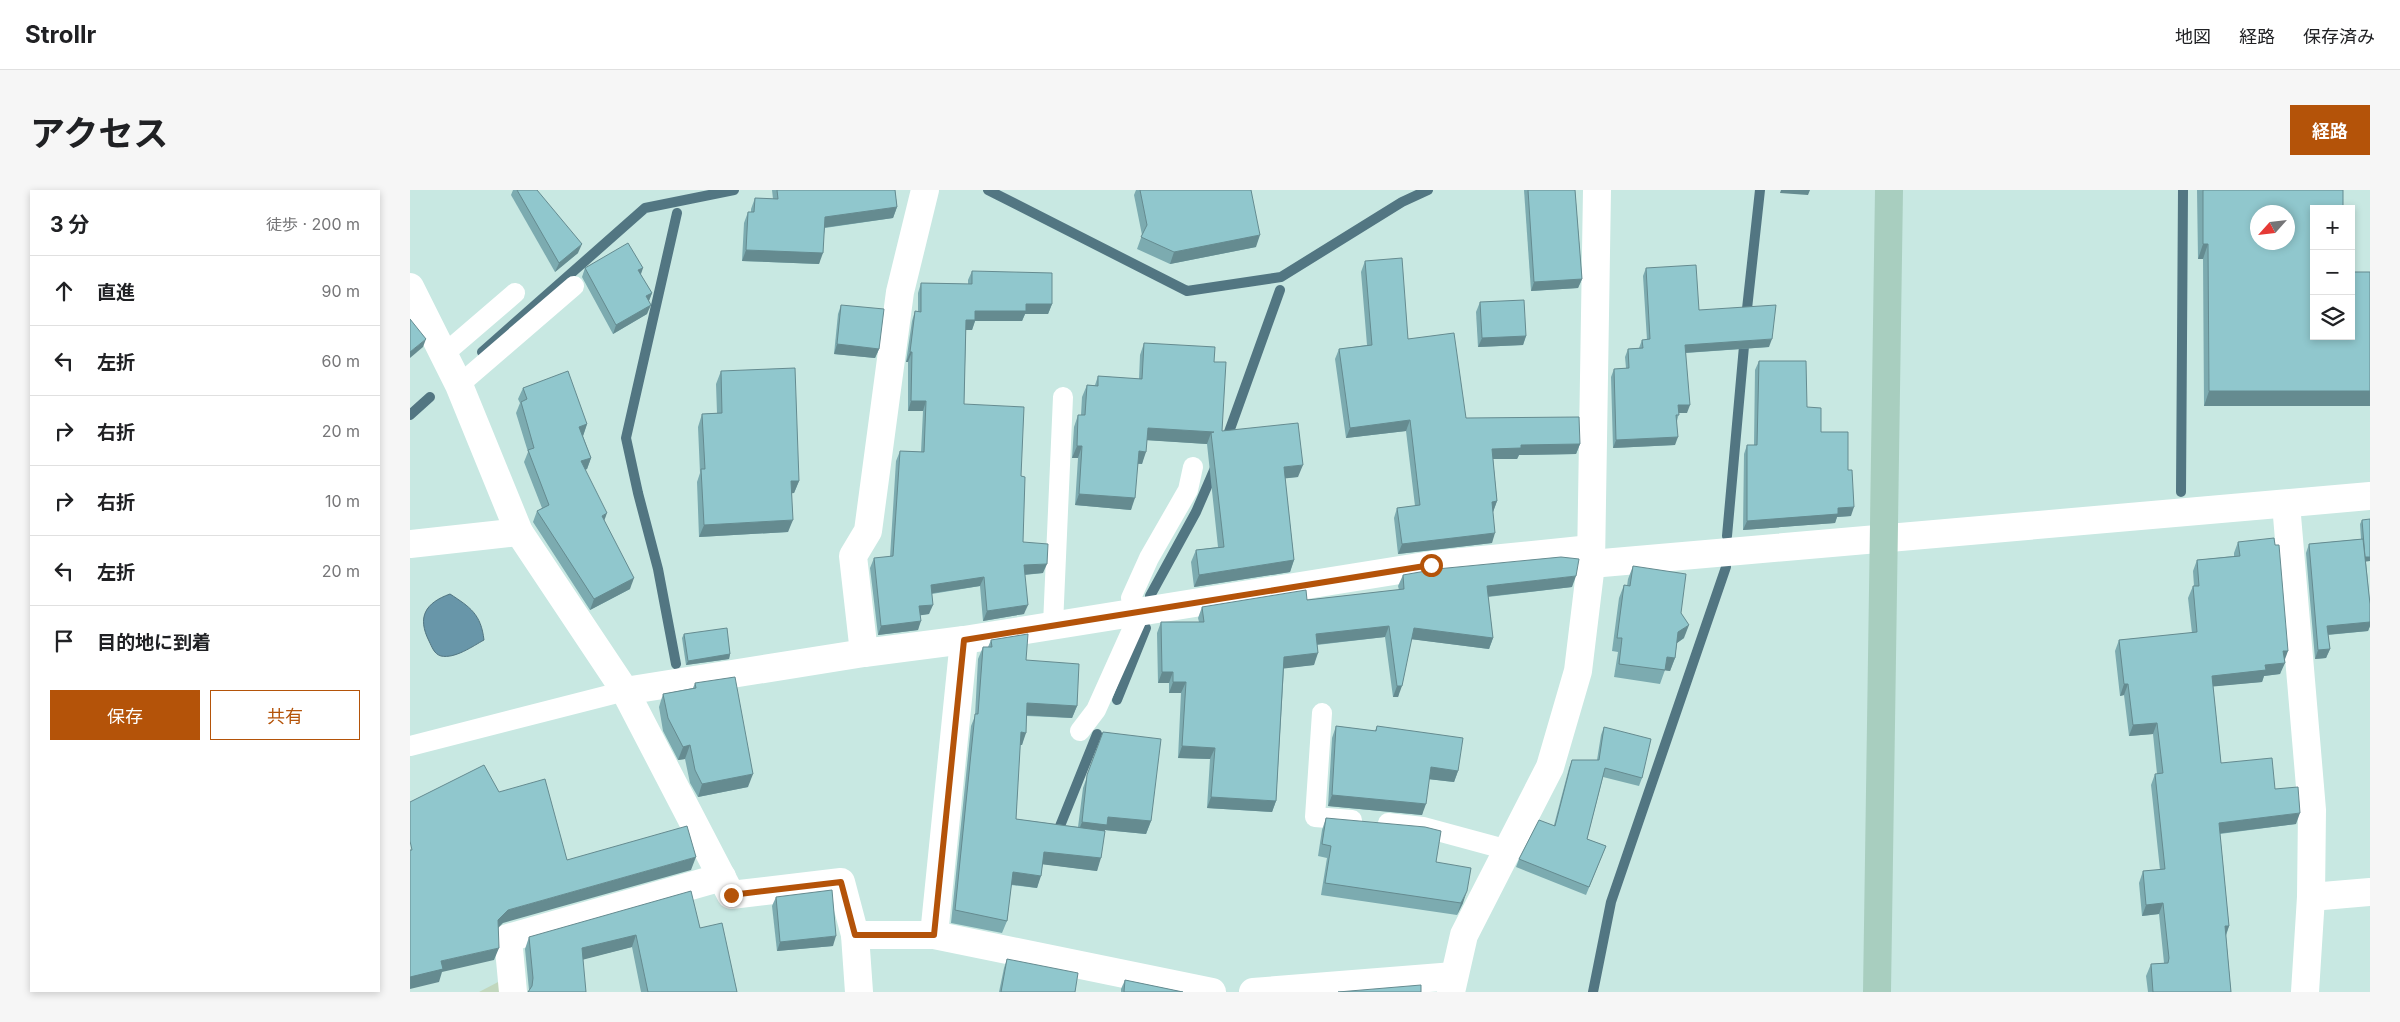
<!DOCTYPE html>
<html lang="ja">
<meta charset="utf-8">
<style>
:root{--surface:#fff;--page:#f6f6f6;--text:#202124;--muted:#757577;--line:#e0e0e0;--accent:#b45309}
body{margin:0;font-family:Inter,"Noto Sans JP",sans-serif;background:var(--page);color:var(--text)}
.controls{position:absolute;right:15px;top:15px;display:grid;overflow:hidden;border-radius:0px;box-shadow:0 2px 8px #0003}
.controls button{width:45px;height:45px;display:grid;place-items:center;padding:0;border:0;border-bottom:1px solid var(--line);background:var(--surface);color:var(--text);font:25px sans-serif}
.compass{position:absolute;left:1840px;top:15px;width:45px;height:45px;border-radius:50%;background:var(--surface);box-shadow:0 2px 8px #0003;rotate:243deg}
.stop{position:absolute;width:15px;height:15px;margin:-11px;border:4px solid #b45309;border-radius:50%;background:#fff}
.stop.end{background:#b45309;border-color:#fff;box-shadow:0 1px 5px #0008}
.list{margin:0;padding:0;list-style:none}
h2{display:flex;justify-content:space-between;align-items:center;height:65px;margin:0;padding:0 20px;font-size:21px}
h2 small{font-size:16px;font-weight:400;color:var(--muted)}
.list li{display:grid;grid-template-columns:32px 1fr auto;gap:15px;align-items:center;box-sizing:border-box;height:70px;padding:0 20px;border-top:1px solid var(--line)}
.list b{display:block;font-size:19px;white-space:nowrap}
.list em{font-size:16px;font-style:normal;color:var(--muted)}
.actions{display:flex;gap:10px;padding:15px 20px}
.actions a{flex:1;padding:11px 0;border:1px solid var(--accent);border-radius:0px;text-align:center;font-size:18px;color:var(--accent)}
.actions .main{background:var(--accent);color:#fff}
.icon{flex:none;width:28px;height:28px;fill:none;stroke:currentColor;stroke-width:2;stroke-linecap:round;stroke-linejoin:round}
.map{position:relative;flex:none;width:1960px;height:802px;overflow:hidden;border-radius:0px}
header{display:flex;align-items:center;gap:30px;box-sizing:border-box;height:70px;padding:0 25px;background:var(--surface);border-bottom:1px solid var(--line)}
header strong{font-size:24px}
nav{display:flex;gap:28px;margin-inline-start:auto;font-size:18px}
.intro{display:flex;align-items:center;justify-content:space-between;box-sizing:border-box;height:120px;padding:0 30px}
h1{margin:0;font-size:35px}
.button{padding:12px 22px;border-radius:0px;background:var(--accent);color:#fff;font-size:18px;font-weight:700}
main{display:flex;gap:30px;padding:0 30px}
aside{flex:1;background:var(--surface);border-radius:0px;box-shadow:0 2px 8px #0003}
.map>svg:first-child{display:block}
</style>
<header>
<strong>Strollr</strong>
<nav><a>地図</a><a>経路</a><a>保存済み</a></nav>
</header>
<div class="intro"><h1>アクセス</h1><a class="button">経路</a></div>
<main>
<aside>
<h2>3 分<small>徒歩 · 200 m</small></h2>
<ul class="list">
<li><svg class="icon" aria-label="ahead" viewBox="0 0 24 24"><path d="M12 20V5M6 11l6-6 6 6"/></svg><div><b>直進</b></div><em>90 m</em></li>
<li><svg class="icon" aria-label="left" viewBox="0 0 24 24"><path d="M17 20v-9H6M10 6l-5 5 5 5"/></svg><div><b>左折</b></div><em>60 m</em></li>
<li><svg class="icon" aria-label="right" viewBox="0 0 24 24"><path d="M7 20v-9h11M14 6l5 5-5 5"/></svg><div><b>右折</b></div><em>20 m</em></li>
<li><svg class="icon" aria-label="right" viewBox="0 0 24 24"><path d="M7 20v-9h11M14 6l5 5-5 5"/></svg><div><b>右折</b></div><em>10 m</em></li>
<li><svg class="icon" aria-label="left" viewBox="0 0 24 24"><path d="M17 20v-9H6M10 6l-5 5 5 5"/></svg><div><b>左折</b></div><em>20 m</em></li>
<li><svg class="icon" aria-label="arrive" viewBox="0 0 24 24"><path d="M6 21V4h12l-3 4 3 4H6"/></svg><div><b>目的地に到着</b></div></li>
</ul>
<div class="actions"><a class="main">保存</a><a>共有</a></div>
</aside>
<div class="map">
<svg width="1960" height="802" viewBox="0 0 1960 802">
<rect width="100%" height="100%" fill="#c8e8e2"/>
<path fill="#c1d7bd" d="M90,791L91,802H69Z"/>
<path fill="#6896a9" stroke="#527682" d="M40,404C60,417 71,424 74,450C63,456 45,469 31,466C24,464 22,457 19,451C7,427 15,413 40,404Z"/>
<g fill="none" stroke-linecap="round" stroke-linejoin="round">
<g stroke="#527682" stroke-width="10">
<path d="M578,0L777,101L871,87L992,12L1018,0"/>
<path d="M1336,128L1350,0"/>
<path d="M72,162L235,18L324,0"/>
<path d="M0,225L20,207"/>
<path d="M815,253L870,100"/>
<path d="M1771,302L1773,0"/>
<path d="M1317,346L1335,145"/>
<path d="M740,406L786,322L805,278"/>
<path d="M266,474L248,379L228,303L216,248L267,23"/>
<path d="M707,510L736,438"/>
<path d="M646,646L687,544"/>
<path d="M1183,802L1201,712L1316,377"/>
</g>
<g stroke="#fff" stroke-width="20">
<path d="M34,164L105,103"/>
<path d="M49,195L164,96"/>
<path d="M643,435L653,207"/>
<path d="M912,523L905,627L942,630"/>
<path d="M670,541L686,520L730,422L721,408L739,368L778,300L783,277"/>
<path d="M0,556L215,501"/>
<path d="M978,633L1013,637L1098,660"/>
</g>
<g stroke="#fff" stroke-width="28">
<path d="M0,97L49,195L109,342L215,501L321,705L431,692L445,745L449,802"/>
<path d="M1876,314L1902,620L1901,707L1895,802"/>
<path d="M0,354L109,342"/>
<path d="M1181,374L1960,306"/>
<path d="M454,463L443,366L458,341L490,102L515,0"/>
<path d="M215,501L454,463L554,450L1021,375L1181,359"/>
<path d="M1901,707L1960,702"/>
<path d="M445,745H524L802,802"/>
<path d="M524,745L554,450"/>
<path d="M103,802L98,748L312,687"/>
<path d="M843,802L1044,786"/>
<path d="M1041,802L1054,745L1140,577L1168,481L1181,374L1187,0"/>
</g>
<path stroke="#a8cebf" stroke-width="28" d="M1467,802L1479,0"/>
</g>
<g fill="#7cabb0">
<path d="M103,0H127L168,63L145,82L101,5Z"/>
<path d="M362,0H485L487,17L483,28L415,38L409,74L332,71L334,33L338,22H341V19L345,8L363,9Z"/>
<path d="M726,0H841L846,57L760,74L727,59L732,45L724,5Z"/>
<path d="M1114,0H1165L1172,89L1168,98L1121,101Z"/>
<path d="M1787,0H1933L1904,146L1960,82V216H1794L1793,69H1788Z"/>
<path d="M955,71L998,149L1056,228L1170,254L1166,264L1109,265L1107,269H1083L1087,311L1083,322L1082,353L988,364L984,328L987,318L1005,316L996,241L936,248L925,169L929,159L957,155L951,82Z"/>
<path d="M175,78L230,84L242,103L239,111L237,124L203,144L172,87Z"/>
<path d="M1236,78L1289,120L1359,157L1276,163L1277,223H1269L1267,231L1265,255L1203,258L1201,187L1204,179L1216,178L1215,167L1218,159L1229,158L1232,150H1237L1233,86Z"/>
<path d="M562,81L642,114L638,124H615L612,131H565L562,140H556L554,214L611,286L613,352L633,383L615,385L614,424L573,431L570,396L522,404L519,424L510,425L508,440L468,445L460,378L464,368L480,367L486,271L490,261L511,262L513,221H498V172H496L502,131L505,121H508V103L511,93L558,94V90Z"/>
<path d="M1070,112L1116,146L1113,155L1068,157L1066,122Z"/>
<path d="M431,115L469,159L465,168L424,164L428,124Z"/>
<path d="M734,153L804,172L812,241L888,287L875,288L884,370L880,382L784,397L781,372L786,360L808,357L797,254L737,250L732,274H728L721,320L665,315L668,268H662L664,237L668,225H671L672,207L677,195H685L688,186L729,189L730,165Z"/>
<path d="M1349,171L1397,217L1411,242L1438,280L1441,326L1427,327L1425,333L1333,340L1334,264L1337,255H1344L1345,180Z"/>
<path d="M311,181L389,291L384,303H382L378,342L289,347L287,292L290,283L288,237L292,224L307,223L306,194Z"/>
<path d="M113,198L177,234L173,246L181,268L177,279L175,280L220,399L180,420L123,332L127,321L132,318L114,272L118,262L106,223L110,213L108,209Z"/>
<path d="M1952,330L1960,414V436L1958,441L1918,445L1920,459L1916,468L1905,469L1896,363L1899,354L1951,349L1950,334Z"/>
<path d="M1828,352L1874,471L1870,484L1854,486L1852,492L1803,496L1811,573L1865,599L1886,634L1810,644L1819,736L1816,746L1821,802H1738L1736,786L1741,774L1754,773L1749,724L1732,726L1729,693L1733,681L1750,680L1741,595L1745,584H1747L1743,544L1719,546L1714,505L1710,506L1705,461L1709,450L1782,443L1778,408L1783,396H1784L1783,381L1787,370L1824,366V363Z"/>
<path d="M1223,376L1271,423L1274,448L1267,453L1265,468L1260,481L1255,480L1250,494L1204,487L1208,462L1202,461L1209,408L1214,395L1217,396L1218,389Z"/>
<path d="M993,385L1162,397L1078,407L1083,448L1079,459L1001,449L988,507H983L975,447L907,455L904,475L874,478L866,611L862,622L797,618L800,569L768,568L771,503H759V493H748L747,443L751,432H789L788,428L792,417L897,410L989,400L988,396Z"/>
<path d="M274,444L320,464L319,469L276,475L272,448Z"/>
<path d="M581,450L616,470L667,516L662,528L617,526L612,555H610L606,629L668,637L673,598L693,542L741,631L736,644L695,640L687,681L633,674L627,698L601,695L597,731L592,743L541,733L561,536L565,526L568,469L573,457H578Z"/>
<path d="M285,493L338,597L288,607L280,593L275,569L268,570L253,541L249,517L253,504L283,498Z"/>
<path d="M926,536L965,541L967,536L1048,581L1044,592L1019,589L1012,625L918,616L922,548Z"/>
<path d="M1194,537L1232,588L1229,596L1193,587L1177,649L1196,656L1176,705L1106,677L1109,669L1144,635L1159,578L1162,570H1187L1191,545Z"/>
<path d="M916,628L1026,672L1053,713L1047,725L911,705L917,668L908,666L912,640Z"/>
<path d="M366,707L423,756L367,761L362,716Z"/>
<path d="M290,738L327,802H231L222,757L173,769L119,800L115,759L119,747Z"/>
<path d="M597,769L665,802H589L594,778Z"/>
<path d="M715,790L773,802H711V799Z"/>
</g>
<g fill="#658b90">
<path d="M1371,0H1400L1398,5L1370,3Z"/>
<path d="M487,17L483,28L411,38L415,27Z"/>
<path d="M850,45L846,57L760,74L764,62Z"/>
<path d="M172,54L168,63L145,82L149,73Z"/>
<path d="M1793,54H1798L1793,69H1788Z"/>
<path d="M336,60L413,63L409,74L332,71Z"/>
<path d="M233,78L230,87L228,80Z"/>
<path d="M1172,89L1168,98L1121,101L1124,92Z"/>
<path d="M242,103L238,113L236,106Z"/>
<path d="M616,114H642L638,124H615L612,131H565L562,140H552L556,130L565,121Z"/>
<path d="M241,115L237,124L203,144L206,135Z"/>
<path d="M1116,146L1113,155L1068,157L1072,148Z"/>
<path d="M16,149L13,157L0,168V162Z"/>
<path d="M1362,149L1359,157L1272,163L1275,155Z"/>
<path d="M427,154L469,159L465,168L424,164Z"/>
<path d="M500,162H502L498,172H496Z"/>
<path d="M1799,201H1960V216H1794Z"/>
<path d="M501,211H516L513,221H498Z"/>
<path d="M1268,215H1280L1277,223H1265Z"/>
<path d="M1000,230L996,241L936,248L940,238Z"/>
<path d="M177,234L173,246L165,249L169,237Z"/>
<path d="M738,238L804,242L801,243L797,254L734,250Z"/>
<path d="M1268,247L1265,255L1203,258L1206,250Z"/>
<path d="M1170,254L1166,264L1109,265L1107,269H1078L1082,259L1111,255Z"/>
<path d="M667,256H672L668,268H662Z"/>
<path d="M729,261L736,262L732,274L724,273Z"/>
<path d="M181,268L177,279L167,283L171,271Z"/>
<path d="M893,275L888,287L870,289L874,277Z"/>
<path d="M381,291H389L384,303L377,304Z"/>
<path d="M669,304L725,308L721,320L665,315Z"/>
<path d="M1087,311L1083,322H1078L1082,312Z"/>
<path d="M1444,317L1441,326L1427,327L1425,333L1333,340L1337,331L1428,318Z"/>
<path d="M197,323L193,334L192,326Z"/>
<path d="M383,330L378,342L289,347L294,335Z"/>
<path d="M1085,343L1082,353L988,364L992,354Z"/>
<path d="M1955,367H1960V371L1953,372Z"/>
<path d="M884,370L880,382L784,397L789,385Z"/>
<path d="M637,374L633,383L610,385L614,375Z"/>
<path d="M1166,386L1162,397L1073,407L1077,396Z"/>
<path d="M574,387L570,396L517,404L521,395Z"/>
<path d="M224,388L220,399L180,420L184,409Z"/>
<path d="M523,415L519,424L506,426L509,416Z"/>
<path d="M618,415L614,424L573,431L577,421Z"/>
<path d="M511,431L508,440L468,445L471,436Z"/>
<path d="M1960,432V436L1958,441L1914,445L1917,436Z"/>
<path d="M1279,435L1274,448L1264,455L1268,442Z"/>
<path d="M979,436L975,447L902,455L906,444Z"/>
<path d="M1004,438L1083,448L1079,459L1000,449Z"/>
<path d="M1920,459L1916,468L1905,469L1908,460Z"/>
<path d="M1873,461H1878L1874,472Z"/>
<path d="M908,463L904,475L870,479L874,467Z"/>
<path d="M320,464L319,469L276,475L278,471Z"/>
<path d="M1257,467L1265,468L1260,481L1252,480Z"/>
<path d="M1875,473L1870,484L1854,486L1852,492L1798,497L1802,486L1855,475Z"/>
<path d="M752,482H763L759,493H748Z"/>
<path d="M763,492H776L771,503H759Z"/>
<path d="M1714,494H1718L1714,505L1710,506Z"/>
<path d="M987,496H992L988,507H983Z"/>
<path d="M617,513L667,516L662,528L613,525Z"/>
<path d="M1747,533L1743,544L1719,546L1723,535Z"/>
<path d="M611,542L616,543L612,555H606Z"/>
<path d="M280,555L275,569L268,570L273,557Z"/>
<path d="M772,556L805,558L800,569L768,568Z"/>
<path d="M1021,577L1048,581L1044,592L1017,589Z"/>
<path d="M343,584L338,597L288,607L292,594Z"/>
<path d="M922,605L1016,614L1012,625L918,616Z"/>
<path d="M801,607L866,611L862,622L797,618Z"/>
<path d="M1890,623L1886,634L1805,644L1809,633Z"/>
<path d="M698,627L741,631L736,644L695,640L692,648L667,645L672,632Z"/>
<path d="M634,662L691,668L687,681L630,674Z"/>
<path d="M286,667L281,680L93,733L83,743L88,730L98,720Z"/>
<path d="M603,682L631,686L627,698L598,694Z"/>
<path d="M1057,701L1053,713L1047,725L1051,713Z"/>
<path d="M1753,713L1749,724L1732,726L1736,715Z"/>
<path d="M1815,736H1819L1815,747Z"/>
<path d="M226,745L222,757L168,771L172,758Z"/>
<path d="M426,746L423,756L367,761L370,752Z"/>
<path d="M89,758L84,770L32,782L29,792L0,799V787L31,771Z"/>
</g>
<g fill="#90c7cd" stroke="#658b90" fill-rule="evenodd">
<path d="M107,0H127L172,54L149,73Z"/>
<path d="M367,0H485L487,17L415,27L413,63L336,60L338,22H344L345,8L368,9Z"/>
<path d="M730,0H841L850,45L764,62L731,47L737,35Z"/>
<path d="M1118,0H1165L1172,89L1124,92Z"/>
<path d="M1793,0H1933V19H1904V146H1941V82H1960V201H1799L1798,54H1793ZM1848,22H1878V52H1848Z"/>
<path d="M218,53L233,78L228,80L242,103L236,106L241,115L206,135L175,78Z"/>
<path d="M992,68L998,149L1044,143L1056,228L1169,227L1170,254L1111,255V258L1082,259L1087,311L1082,312L1085,343L992,354L987,318L1010,315L1000,230L940,238L929,159L962,155L955,71Z"/>
<path d="M1286,75L1289,120L1366,115L1362,149L1275,155L1280,215H1268L1269,225H1266L1268,247L1206,250L1204,179L1219,178L1218,159L1233,158L1232,150L1240,149L1236,78Z"/>
<path d="M562,81L642,83V114H616V121H565V130H556L554,214L614,217L611,286L615,287L613,352L638,354L637,374L614,375L618,415L577,421L574,387L521,395L523,415L509,416L511,431L471,436L464,368L483,366L490,261L514,262L516,211H501L502,162H500L505,121L511,122V93L562,94Z"/>
<path d="M1114,110L1116,146L1072,148L1070,112Z"/>
<path d="M431,115L474,119L469,159L427,154Z"/>
<path d="M0,129L16,149L0,162Z"/>
<path d="M734,153L805,157L804,172H816L812,241L888,233L893,275L874,277L884,370L789,385L786,360L814,357L801,243L804,242L738,238L736,262L729,261L725,308L669,304L672,256H667L668,225H675L677,195L688,196V186L732,189Z"/>
<path d="M1349,171H1396L1397,217L1411,218V242H1438V280H1442L1444,317L1428,318V324L1337,331V255H1347Z"/>
<path d="M385,178L389,291H381L383,330L294,335L291,279H295L292,224L312,223L311,181Z"/>
<path d="M158,181L177,234L169,237L181,268L171,271L197,323L192,326L224,388L184,409L127,321L139,315L118,260L124,258L111,212L117,209L113,198Z"/>
<path d="M1960,329V367H1955L1952,330Z"/>
<path d="M1864,348L1865,355H1869L1878,461H1873L1875,473L1855,475L1856,480L1802,486L1811,573L1862,568L1865,599L1888,597L1890,623L1809,633L1819,736H1815L1821,802H1743L1741,774L1758,773L1759,768L1753,713L1736,715L1733,681L1755,679L1745,584L1753,583L1747,533L1723,535L1718,494H1714L1709,450L1787,442L1783,396H1789L1787,370L1830,366L1828,352Z"/>
<path d="M1953,349L1960,414V432L1917,436L1920,459L1908,460L1899,354Z"/>
<path d="M1151,367L1169,369L1166,386L1077,396L1083,448L1004,438L992,496H987L979,436L906,444L908,463L874,467L866,611L801,607L805,558L772,556L776,492H763V482H752L751,432H794L792,417L896,400L897,410L994,399L993,385L1027,379Z"/>
<path d="M1223,376L1276,384L1271,423L1279,435L1268,442L1265,468L1257,467L1255,480L1209,474L1212,448H1207L1214,395L1220,396Z"/>
<path d="M317,438L320,464L278,471L274,444Z"/>
<path d="M618,444L616,470L669,474L667,516L617,513L616,543L611,542L606,629L695,641L691,668L634,662L631,686L603,682L597,731L545,720L565,524H568L573,457H582L581,450Z"/>
<path d="M325,487L343,584L292,594L285,580L280,555L273,557L258,528L253,504L286,498L285,493Z"/>
<path d="M926,536L966,541L967,536L1053,548L1048,581L1021,577L1016,614L922,605Z"/>
<path d="M1194,537L1241,549L1232,588L1195,578L1177,649L1196,656L1179,697L1109,669L1129,630L1145,636L1162,570H1189Z"/>
<path d="M693,542L751,549L741,631L698,627L697,635L672,632L677,585Z"/>
<path d="M74,575L89,602L135,589L157,670L277,636L286,667L98,720L88,730L89,758L31,771L33,779L0,787V660H2L0,651V612Z"/>
<path d="M916,628L1015,637L1031,641L1026,672L1061,678L1057,701L1051,713L915,693L921,656L912,654Z"/>
<path d="M422,700L426,746L370,752L366,707Z"/>
<path d="M281,701L290,738L312,733L327,802H238L226,745L172,758L176,802H118L122,796L123,788L119,747Z"/>
<path d="M597,769L668,783L665,802H591Z"/>
<path d="M715,790L773,802H714Z"/>
<path d="M1011,795V802H928Z"/>
</g>
<g fill="none" stroke-linecap="round" stroke-linejoin="round">
<path stroke="#b45309" stroke-width="6" d="M321,705L431,692L445,745H524L554,450L1021,375"/>
</g>
</svg>
<div class="controls">
<button>+</button>
<button>−</button>
<button><svg class="icon" aria-label="layers" viewBox="0 0 24 24"><path d="M12 4l9 5-9 5-9-5zM3 14l9 5 9-5"/></svg></button>
</div>
<svg class="compass" viewBox="-18 -18 36 36"><path d="M0-13l5 13h-10z" fill="#e53935"/><path d="M0 13l5-13h-10z" fill="#757577"/></svg>
<div class="stop" style="left:1021px;top:375px"></div>
<div class="stop end" style="left:321px;top:705px"></div>
</div>
</main>
